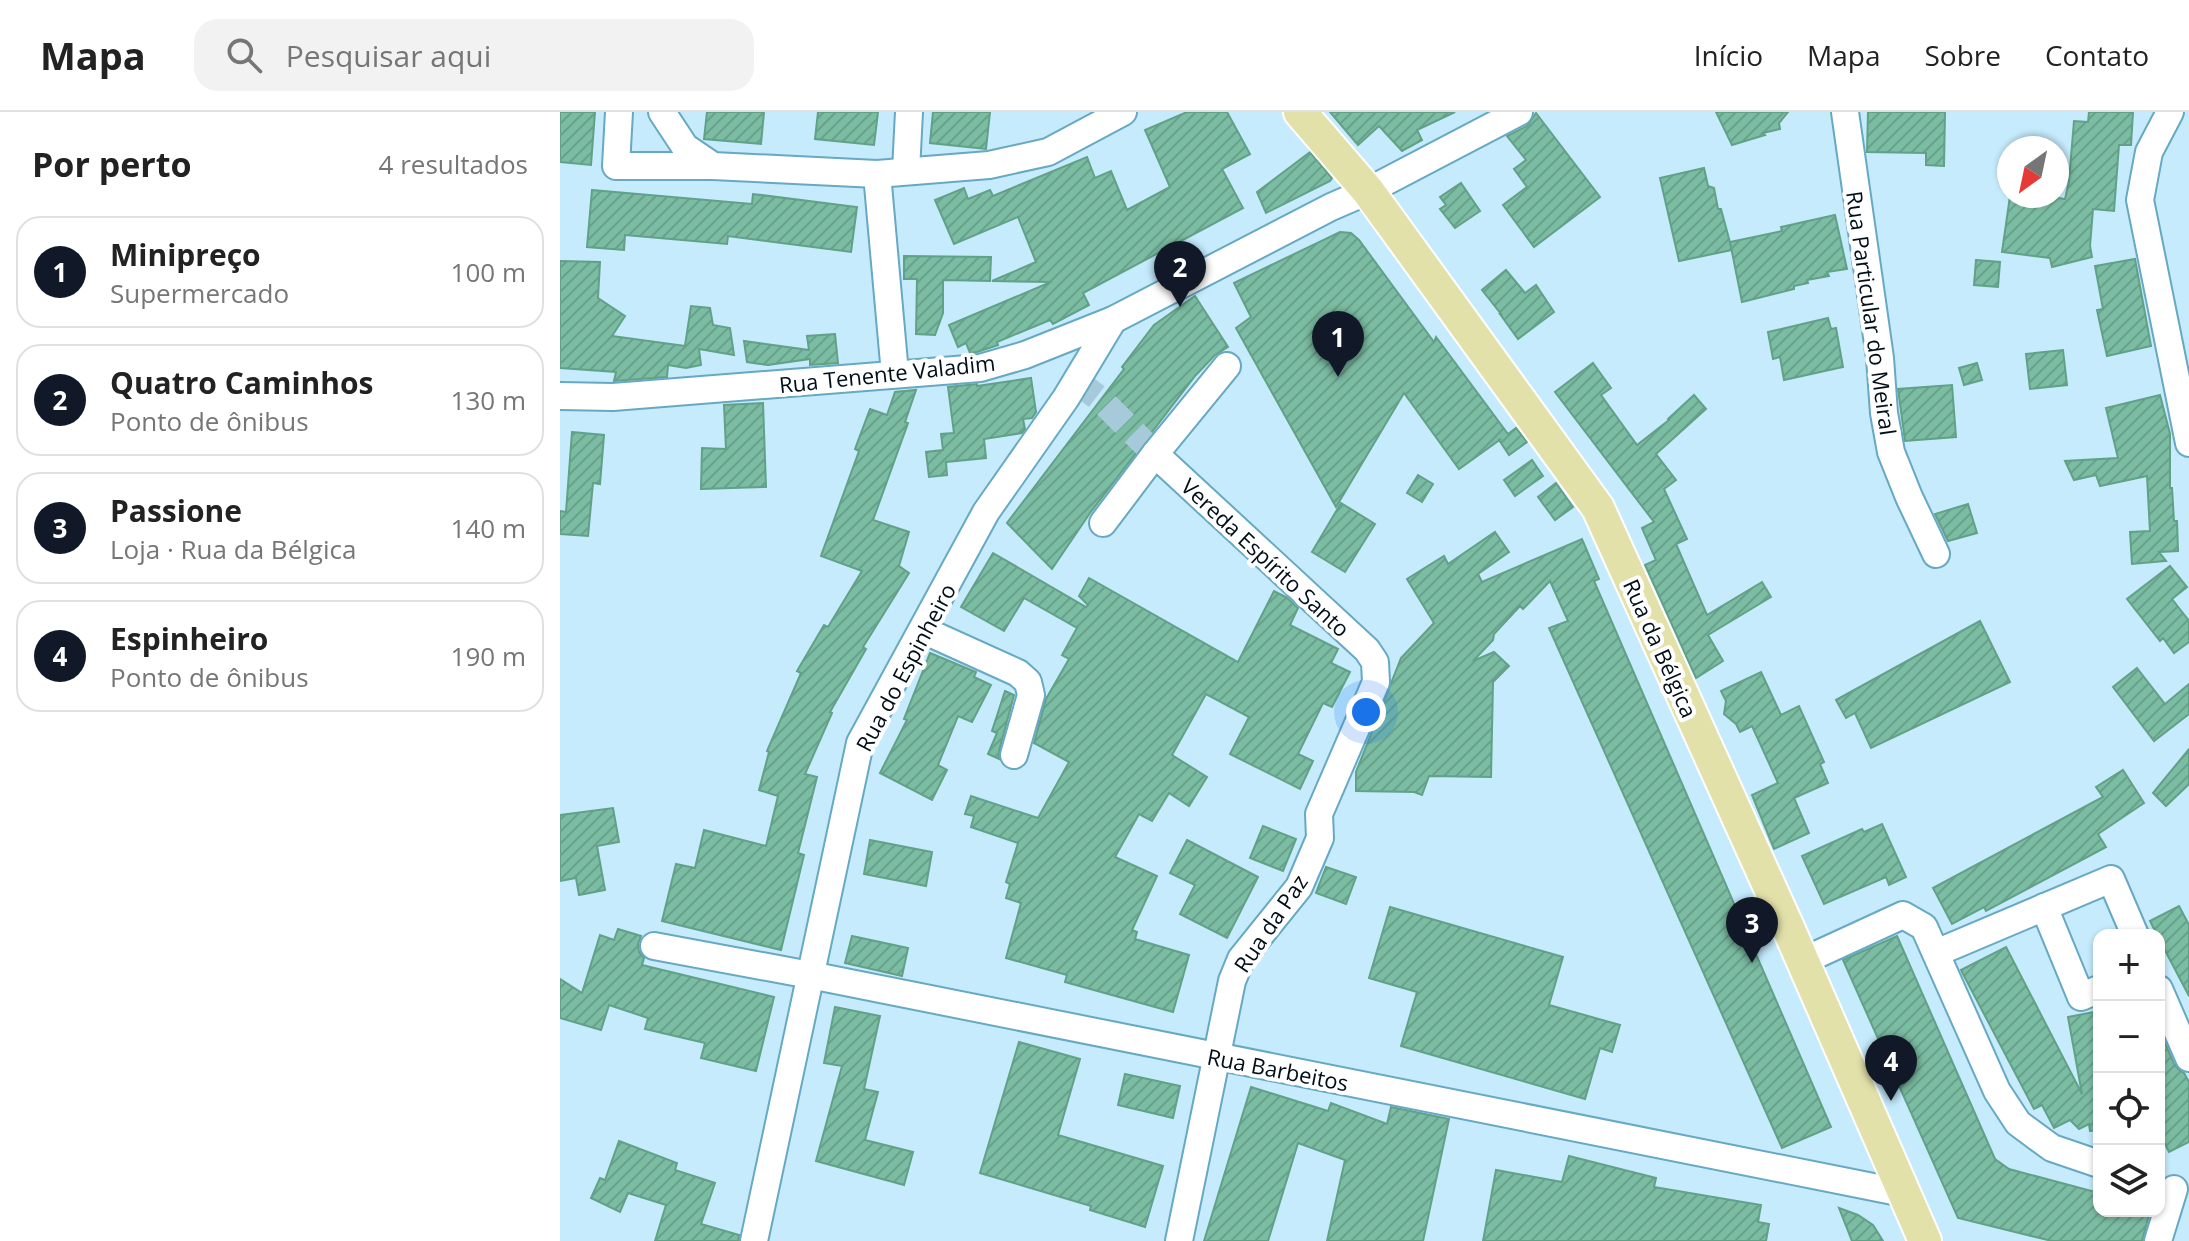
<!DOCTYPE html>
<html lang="pt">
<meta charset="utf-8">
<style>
:root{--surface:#fff;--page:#f2f2f2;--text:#222;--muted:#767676;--line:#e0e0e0;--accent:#111827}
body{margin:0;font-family:"Open Sans",sans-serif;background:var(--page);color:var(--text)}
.controls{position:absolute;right:24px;bottom:24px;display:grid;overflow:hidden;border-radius:16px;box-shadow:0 2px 6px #0004}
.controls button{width:72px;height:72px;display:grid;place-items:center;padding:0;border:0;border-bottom:2px solid var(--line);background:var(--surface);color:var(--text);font:40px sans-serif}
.compass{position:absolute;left:1437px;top:24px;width:72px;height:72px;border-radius:50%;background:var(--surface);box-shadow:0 2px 6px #0004;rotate:213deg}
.you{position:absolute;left:806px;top:600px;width:28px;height:28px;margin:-20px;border:6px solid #fff;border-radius:50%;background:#1a73e8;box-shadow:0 0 0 12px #1a73e833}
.badge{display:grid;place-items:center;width:52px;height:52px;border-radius:50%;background:var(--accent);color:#fff;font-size:26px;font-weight:700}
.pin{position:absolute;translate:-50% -66px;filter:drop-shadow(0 2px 4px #0008)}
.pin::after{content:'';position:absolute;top:42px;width:28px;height:24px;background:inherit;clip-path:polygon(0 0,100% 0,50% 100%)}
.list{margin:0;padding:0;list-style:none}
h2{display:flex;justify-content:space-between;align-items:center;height:104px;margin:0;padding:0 32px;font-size:34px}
h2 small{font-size:26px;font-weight:400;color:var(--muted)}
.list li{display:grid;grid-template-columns:52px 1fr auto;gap:24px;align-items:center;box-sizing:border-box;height:112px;margin:0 16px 16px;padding:0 16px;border:2px solid var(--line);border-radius:24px}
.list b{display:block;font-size:30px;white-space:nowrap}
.list p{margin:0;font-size:26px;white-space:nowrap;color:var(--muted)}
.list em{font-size:26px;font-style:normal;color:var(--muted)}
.icon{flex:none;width:44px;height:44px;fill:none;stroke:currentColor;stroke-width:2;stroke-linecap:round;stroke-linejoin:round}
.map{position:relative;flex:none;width:1629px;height:1129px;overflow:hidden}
header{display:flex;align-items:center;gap:48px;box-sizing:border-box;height:112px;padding:0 40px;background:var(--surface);border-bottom:2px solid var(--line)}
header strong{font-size:38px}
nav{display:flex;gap:44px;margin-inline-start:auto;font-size:28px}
.search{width:560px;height:72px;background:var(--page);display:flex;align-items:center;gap:20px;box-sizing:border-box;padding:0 28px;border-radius:24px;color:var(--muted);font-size:30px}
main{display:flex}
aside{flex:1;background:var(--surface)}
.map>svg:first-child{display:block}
</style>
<header>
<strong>Mapa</strong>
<div class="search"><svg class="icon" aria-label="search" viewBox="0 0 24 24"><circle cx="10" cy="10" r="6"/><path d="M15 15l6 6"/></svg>Pesquisar aqui</div>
<nav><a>Início</a><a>Mapa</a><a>Sobre</a><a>Contato</a></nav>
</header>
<main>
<aside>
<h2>Por perto<small>4 resultados</small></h2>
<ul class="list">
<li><span class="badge">1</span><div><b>Minipreço</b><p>Supermercado</p></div><em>100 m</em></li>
<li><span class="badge">2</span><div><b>Quatro Caminhos</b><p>Ponto de ônibus</p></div><em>130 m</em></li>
<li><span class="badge">3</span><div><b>Passione</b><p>Loja · Rua da Bélgica</p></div><em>140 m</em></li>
<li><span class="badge">4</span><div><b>Espinheiro</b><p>Ponto de ônibus</p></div><em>190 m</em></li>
</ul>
</aside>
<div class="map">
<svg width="1629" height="1129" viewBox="0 0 1629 1129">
<defs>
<pattern id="building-hatch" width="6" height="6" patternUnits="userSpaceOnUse" patternTransform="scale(2)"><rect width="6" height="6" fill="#7bbda2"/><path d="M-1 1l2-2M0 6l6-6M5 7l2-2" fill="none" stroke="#69a18b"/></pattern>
</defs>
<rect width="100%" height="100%" fill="#c5ebfd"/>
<g fill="url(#building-hatch)" stroke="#60a187" stroke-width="2">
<path d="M0,0H35L31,53L0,50Z"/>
<path d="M147,0H204L201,32L144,27Z"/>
<path d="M258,0H318L314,33L255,27Z"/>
<path d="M373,0H430L426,37L370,31Z"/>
<path d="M627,0H667L690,42L662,57L683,96L523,181L529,193L493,212L490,208L437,230L438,233L417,240L410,241L406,231L398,235L389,213L491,170L432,169L476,150L458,105L394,132L375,88L404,76L408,87L430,78L433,84L527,45L535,66L551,59L567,98L610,75L585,18Z"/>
<path d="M770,0H895L857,18L862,28L842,39L819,14L798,33Z"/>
<path d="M1156,0H1228L1219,11L1220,17L1203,21L1205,23L1172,33Z"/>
<path d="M1308,0H1385L1384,54L1366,53V41L1307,40Z"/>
<path d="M1529,0H1573L1571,33H1559L1554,99L1533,97L1530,134L1532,145L1492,155L1490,146L1442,140L1450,84H1485L1505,87L1509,69L1514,9L1528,10Z"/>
<path d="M976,1L1040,85L974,135L943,93L967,75L954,57L966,48L947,24L967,14Z"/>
<path d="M750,40L772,66L770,69L706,101L697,80Z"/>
<path d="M1144,56L1148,74L1154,76L1158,97H1161L1172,138L1119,149L1100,66Z"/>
<path d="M901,71L920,99L895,116L880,97L886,93L880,85Z"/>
<path d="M32,78L192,92L193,82L297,95L291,140L168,124L167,132L65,123L64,138L27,135Z"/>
<path d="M1275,103L1287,157L1267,160L1269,164L1247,168L1248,171L1234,174V177L1182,190L1170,130L1222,119L1221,115Z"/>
<path d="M780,120L791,121L799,128L874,230L876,225L948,322L956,316L967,330L949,343L939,328L941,327L899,357L844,281L776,395L676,216L691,205L674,171Z"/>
<path d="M344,144L431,145L430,169L383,168V201L375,223L356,222L357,167H344Z"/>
<path d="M1575,147L1591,234L1547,244L1537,198L1543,197L1535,154Z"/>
<path d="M1416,148L1440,150L1438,175L1414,173Z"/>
<path d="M0,149L40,150L38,186L65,204L52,224L125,234L131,194L150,196L153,213L170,216L174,243L139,237L141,253L126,256L108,253L107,265L54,269L56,260L0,256Z"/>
<path d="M946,158L965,181L976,173L994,200L958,227L940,202H941L922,178Z"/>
<path d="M635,184L668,235L655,243L635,264L530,401L492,457L447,411L564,257L562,255L594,213Z"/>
<path d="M1268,206L1271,217L1276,216L1283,255L1224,268L1220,245L1213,247L1208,220Z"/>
<path d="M275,222L278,251L250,253V247L208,253L187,250L184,229L249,238L247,224Z"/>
<path d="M1503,238L1507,273L1470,277L1466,242Z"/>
<path d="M1033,251L1051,276L1041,283L1077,333L1109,308L1108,307L1134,283L1146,297L1096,342L1116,368L1104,377L1127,427L1116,432L1147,503L1202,470L1211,485L1148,523L1163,549L1136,566L1085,453L1096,448L1082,416L1094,410L995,280Z"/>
<path d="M1417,251L1422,268L1404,273L1399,256Z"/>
<path d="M471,266L476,300L472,306L463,307L465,317L462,321L424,327L426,346L386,350L387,363L369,365L366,340L383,338L381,322L394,321L388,275L417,272V274Z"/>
<path d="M1392,273L1396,325L1345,329L1338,277Z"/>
<path d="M356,278L345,310L348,311L313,408L349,420L339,454L349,461L303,535L306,537L270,600L272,601L245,662L257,665L238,741L244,743L221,838L102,809L116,752L135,756L144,718L206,734L218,684L199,678L209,640L207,639L241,561L237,559L264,513L268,515L302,459L261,444L299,339L295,337L310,297L327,303L335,280Z"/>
<path d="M1600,283L1610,322V376H1612L1614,409H1617L1618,439L1599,440L1606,449L1572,452L1570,420L1590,419L1587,364L1540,374L1536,363L1514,368L1505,349L1558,346L1546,296Z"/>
<path d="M203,291L206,375L141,377L142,336L166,337L164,293Z"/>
<path d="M12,320L44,323L40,372L33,371L28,424L0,422V399L6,400Z"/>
<path d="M972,348L983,364L955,384L944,368Z"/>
<path d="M858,363L873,372L862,390L847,381Z"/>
<path d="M996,371L1013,395L995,408L978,385Z"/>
<path d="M781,391L815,412L785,460L752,440Z"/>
<path d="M1408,392L1417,421L1388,429L1375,402Z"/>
<path d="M935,420L949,440L918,462L922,470L1022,427L1039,467L1034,469L1271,1015L1222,1036L989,516L1008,509L990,469L963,497L960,494L934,522L933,528L913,549L934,540L949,554L933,570L931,665L869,664L862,683L854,680L796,679V660L841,546L874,511L847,467L884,444L888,452Z"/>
<path d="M433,441L526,495L528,493L519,484L529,466L678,550L714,479L726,485L738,496L730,513L778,537L771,551L790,560L772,595L763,591L738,642L753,649L740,677L670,642L689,605L646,582L612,643L647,665L629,694L609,681L592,709L579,702L555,745L597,764L572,818L577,820L575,827L629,843L613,900L505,870L507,863L446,846L461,791L446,786L450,772L446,770L458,731L411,715L414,704L405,702L411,684L478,706L509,650L474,631L486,587L509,547L502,543L517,516L464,486L444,519L401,495Z"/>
<path d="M1610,454L1627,475L1612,487L1629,509V530L1614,541L1603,526L1600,529L1567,487Z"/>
<path d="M1420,509L1450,570L1311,636L1295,601L1286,606L1276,588Z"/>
<path d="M370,541L416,560L414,565L431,573L412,610L398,604L378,653L387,658L372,688L320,661L347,608L344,607Z"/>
<path d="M1577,556L1605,592L1629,572V602L1594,629L1553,575Z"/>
<path d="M1201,560L1221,603L1239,594L1264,650L1260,652L1268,671L1234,686L1249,721L1214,737L1192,683L1218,671L1192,614L1180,620L1176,612L1164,602L1166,589L1161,579Z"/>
<path d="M445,579L454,583L439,639V647L428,642L437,621L432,619Z"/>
<path d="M1629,637V672L1606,694L1593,681Z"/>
<path d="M1563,658L1584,691L1538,722L1546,735L1426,799L1424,795L1392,812L1373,776L1543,685L1536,675Z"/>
<path d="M53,696L59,730L37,734L45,778L19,783L16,766L0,769V703Z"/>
<path d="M1322,712L1346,765L1329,773L1326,765L1264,792L1242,744L1302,717L1304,720Z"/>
<path d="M703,714L736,727L723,759L690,746Z"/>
<path d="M310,728L372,740L366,774L304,762Z"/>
<path d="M627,728L698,765L667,826L620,802L635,773L610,761Z"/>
<path d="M766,755L796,765L786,792L756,781Z"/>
<path d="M1619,794L1629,813V884L1599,827V823H1597L1590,809Z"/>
<path d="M830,795L1003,845L989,893L1060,913L1052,940L1040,936L1025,987L841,934L857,880L809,866Z"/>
<path d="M58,817L81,824L78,832L79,840L84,846L82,853L214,885L196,959L141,946L145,931L85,917L88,906L49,893L41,918L0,906V867L22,881L40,823L54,828Z"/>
<path d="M292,824L348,836L342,864L285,851Z"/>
<path d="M1337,824L1435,1047L1449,1057L1539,1081V1099H1590L1582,1129H1492L1398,1106L1283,848Z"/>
<path d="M1446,835L1522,982L1508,905L1539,899V1018L1530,1019L1529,1012L1519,1017L1510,1008L1494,1016L1482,993L1474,997L1403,862L1401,858Z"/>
<path d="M275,895L320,904L304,977L318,980L305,1028L353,1040L344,1073L256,1049L282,954L264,951Z"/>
<path d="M1599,917L1614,952L1619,958L1624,961L1629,970V1030L1609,1040L1599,1020Z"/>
<path d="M459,930L520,947L498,1023L603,1054L585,1115L530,1098L531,1094L420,1061Z"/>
<path d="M565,962L620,974L613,1006L558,993Z"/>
<path d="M691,975L768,999L771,991L827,1012L831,995L889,1007L863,1129H767L785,1048L738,1031L708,1129H644Z"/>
<path d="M59,1029L117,1051L115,1058L155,1071L141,1112L179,1123L178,1129H95L106,1093L68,1081L60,1100L31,1086L40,1066L45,1068Z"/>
<path d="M1009,1044L1096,1066L1094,1075L1201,1093L1198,1110L1209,1112L1206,1129H923L936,1058L1002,1070Z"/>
<path d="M1279,1096L1298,1103L1313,1113L1323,1129H1292Z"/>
</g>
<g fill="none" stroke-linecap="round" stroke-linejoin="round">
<path stroke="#a7cadb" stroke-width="26" stroke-dasharray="26 13" stroke-linecap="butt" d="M516,269L540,287L595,342"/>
<defs>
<g id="minor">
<path d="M59,0L56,54H153"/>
<path d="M102,0L125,35L153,54L317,62L429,53L488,40L563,0"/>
<path d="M1285,0L1320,246L1324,301L1331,340L1349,385L1376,442"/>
<path d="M1610,0L1589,40L1580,88L1629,331"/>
<path d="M346,59L349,0"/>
<path d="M317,62L335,262"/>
<path d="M0,284L53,285L420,256L465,243L553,208L771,95L808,79L959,0"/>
<path d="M595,342L807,538L815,550L816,570L759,702L760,726L739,775L681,847L672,869L619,1129"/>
<path d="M543,411L595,342L667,254"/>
<path d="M363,518L458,561L468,570L471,583L454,643"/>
<path d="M1484,795L1521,885L1539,877"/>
<path d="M94,834L250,863L1343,1081"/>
<path d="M1376,841L1551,767L1575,823"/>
<path d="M1243,849L1343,803L1364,815L1437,979L1458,1011L1492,1036L1539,1052"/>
<path d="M1599,877L1629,946"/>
<path d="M194,1129L300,631L426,400L506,286L553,208"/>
<path d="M1598,1129L1614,1077"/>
</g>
<path id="major" d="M740,0L808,79L1038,396L1230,820L1365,1129"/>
</defs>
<use href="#minor" stroke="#67a8c3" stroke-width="30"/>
<use href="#major" stroke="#fff" stroke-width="36"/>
<use href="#minor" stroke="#fff" stroke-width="26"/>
<use href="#major" stroke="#e3e1aa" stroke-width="32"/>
</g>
<g text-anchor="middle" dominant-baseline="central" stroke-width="8" stroke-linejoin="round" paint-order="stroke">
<g font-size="22" fill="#000e18" stroke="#fff">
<text transform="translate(1312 201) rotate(82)">Rua Particular do Meiral</text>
<text transform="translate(327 261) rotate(-6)">Rua Tenente Valadim</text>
<text transform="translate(706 445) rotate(43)">Vereda Espírito Santo</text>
<text transform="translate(1101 536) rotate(66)">Rua da Bélgica</text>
<text transform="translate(345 555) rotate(-62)">Rua do Espinheiro</text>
<text transform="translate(710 811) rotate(-56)">Rua da Paz</text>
<text transform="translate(718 957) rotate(11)">Rua Barbeitos</text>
</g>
</g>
</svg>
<div class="controls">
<button>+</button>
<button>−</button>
<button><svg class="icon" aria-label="locate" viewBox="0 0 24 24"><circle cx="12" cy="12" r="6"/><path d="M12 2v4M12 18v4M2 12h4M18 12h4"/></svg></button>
<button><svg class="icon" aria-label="layers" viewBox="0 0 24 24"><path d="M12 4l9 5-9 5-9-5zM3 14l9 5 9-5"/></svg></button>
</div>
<svg class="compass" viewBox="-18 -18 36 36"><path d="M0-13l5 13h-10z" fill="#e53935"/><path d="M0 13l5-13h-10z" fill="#767676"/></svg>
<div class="you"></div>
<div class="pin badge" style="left:778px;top:265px">1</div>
<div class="pin badge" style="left:620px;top:195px">2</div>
<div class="pin badge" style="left:1192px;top:851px">3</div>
<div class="pin badge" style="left:1331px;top:989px">4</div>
</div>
</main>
